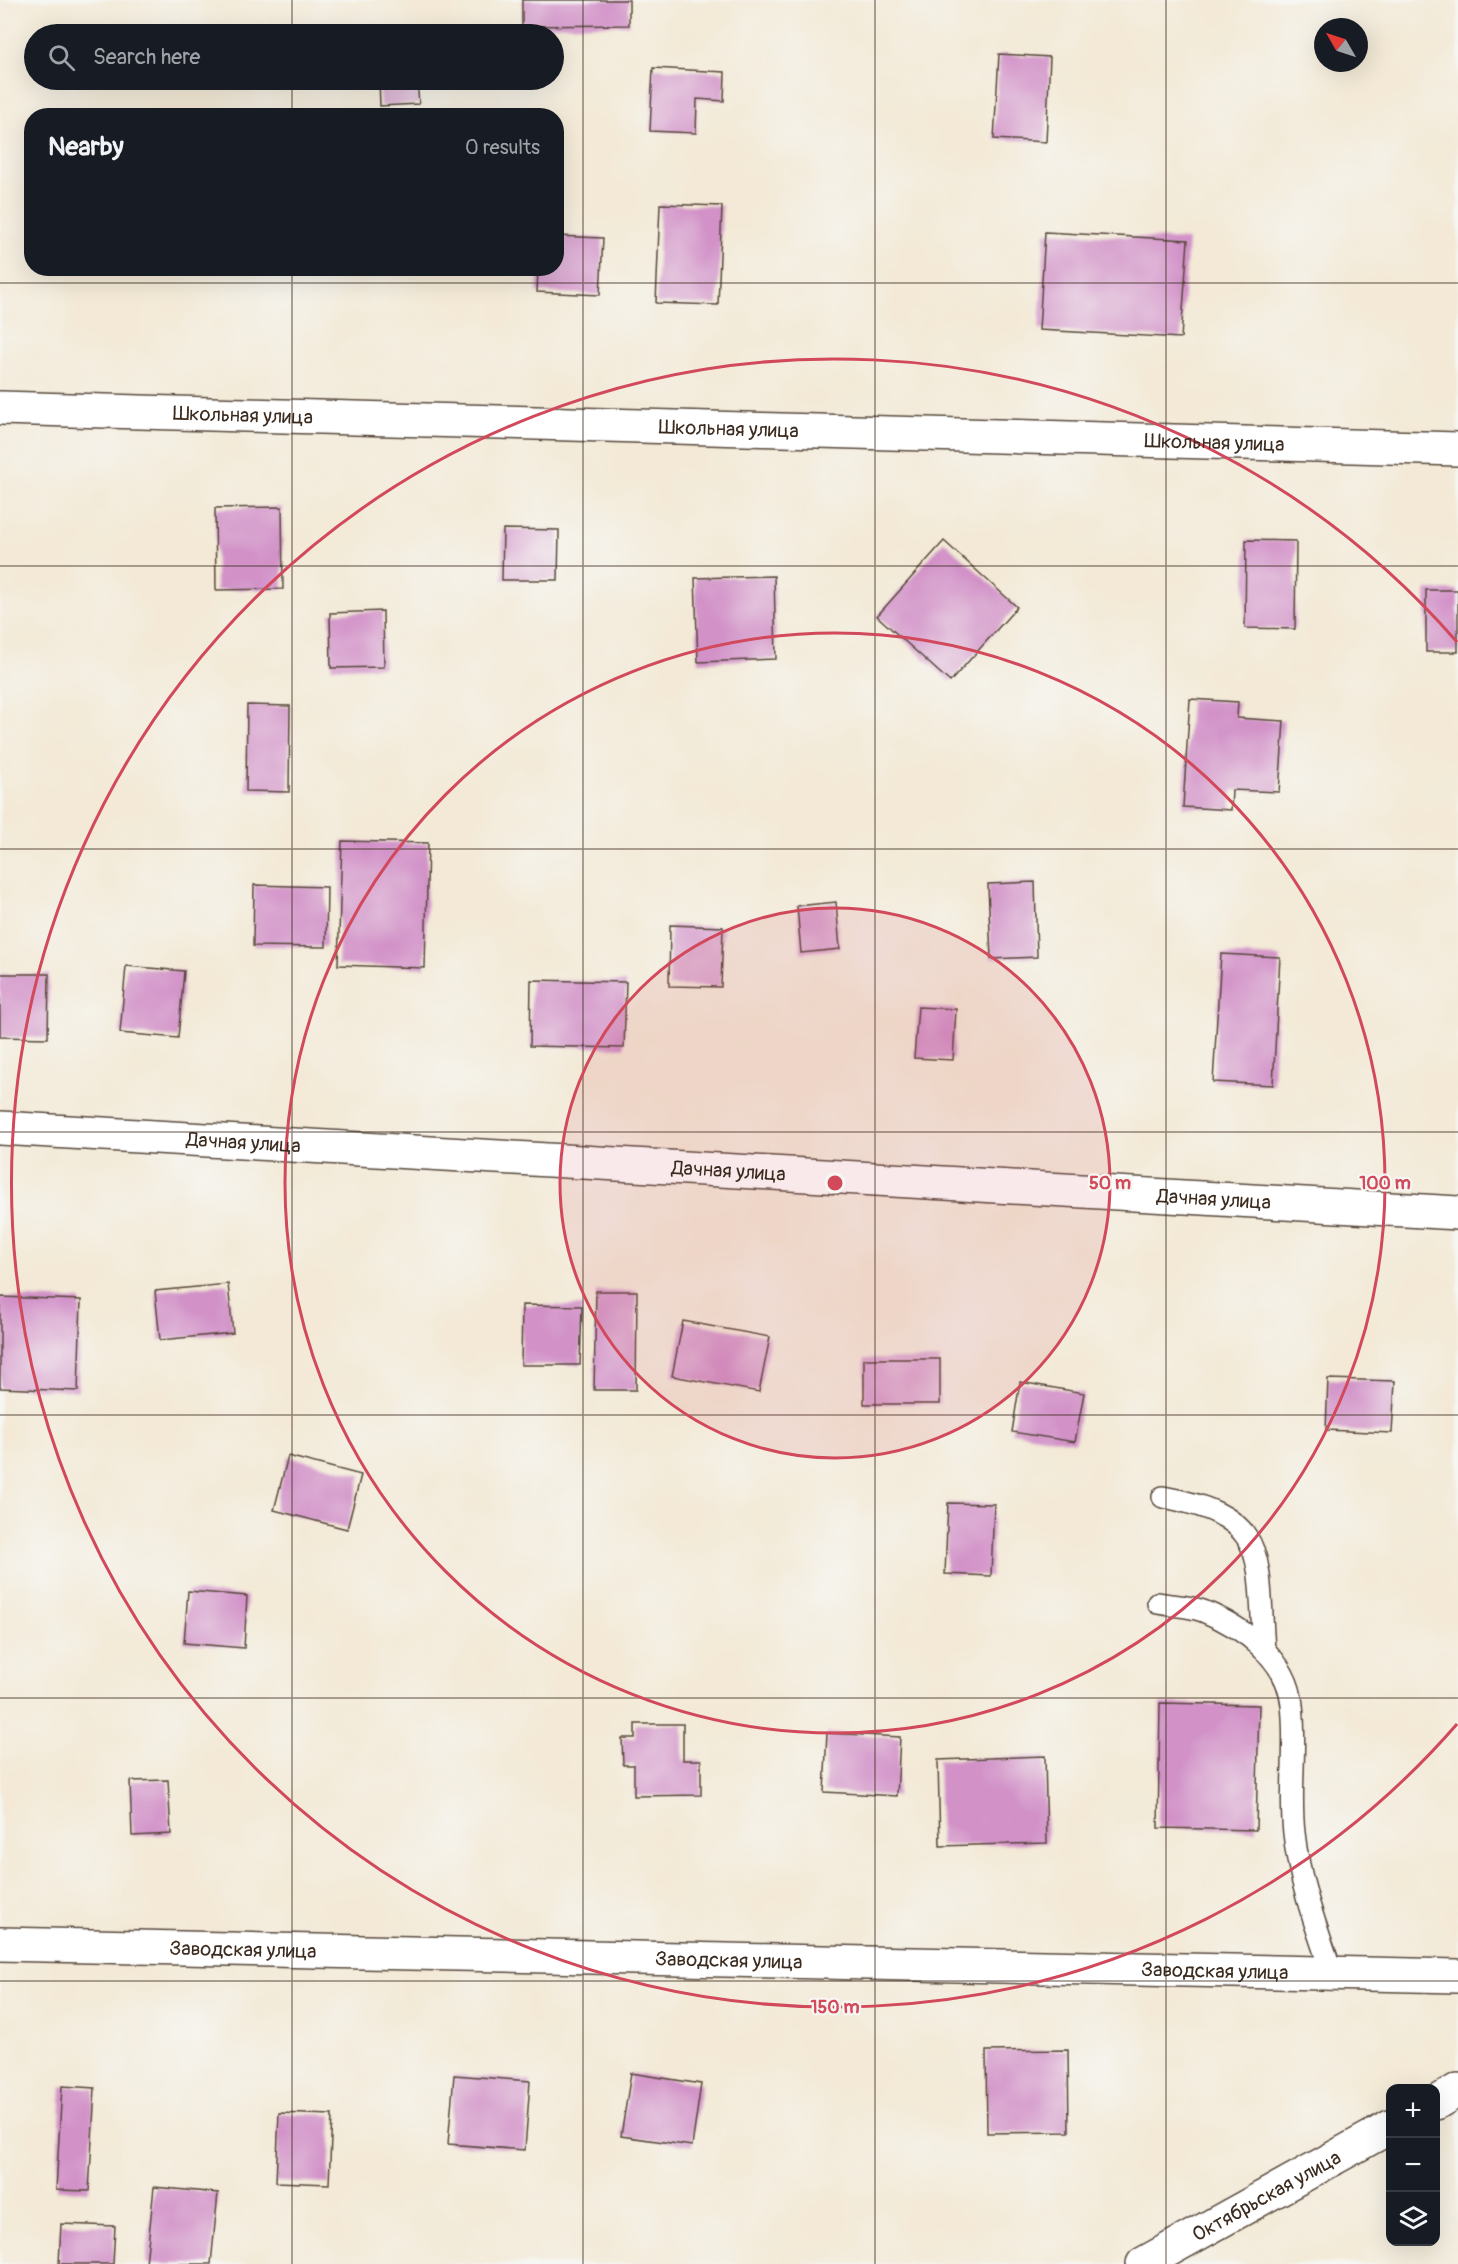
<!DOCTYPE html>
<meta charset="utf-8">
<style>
:root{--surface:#171b24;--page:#20242c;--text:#f1f3f6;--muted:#9ea1a6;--line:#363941}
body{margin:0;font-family:Pangolin,sans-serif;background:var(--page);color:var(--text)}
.controls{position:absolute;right:18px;bottom:18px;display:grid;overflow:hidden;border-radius:12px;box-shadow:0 6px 24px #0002}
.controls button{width:54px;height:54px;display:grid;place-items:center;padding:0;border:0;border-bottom:2px solid var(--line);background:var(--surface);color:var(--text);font:30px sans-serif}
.compass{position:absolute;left:1314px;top:18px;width:54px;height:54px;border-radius:50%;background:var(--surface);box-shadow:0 6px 24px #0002;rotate:309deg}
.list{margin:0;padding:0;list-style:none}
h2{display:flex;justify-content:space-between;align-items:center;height:78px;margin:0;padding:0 24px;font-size:26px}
h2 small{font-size:20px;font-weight:400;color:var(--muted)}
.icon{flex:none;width:33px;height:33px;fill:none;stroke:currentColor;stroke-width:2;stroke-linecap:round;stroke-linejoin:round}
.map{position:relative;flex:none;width:1458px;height:2264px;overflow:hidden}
.search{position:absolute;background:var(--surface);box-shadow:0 6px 24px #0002;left:24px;top:24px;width:540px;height:66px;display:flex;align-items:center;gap:15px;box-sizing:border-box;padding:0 21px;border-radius:33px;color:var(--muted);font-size:22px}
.panel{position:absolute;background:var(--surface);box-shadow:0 6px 24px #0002;left:24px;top:108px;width:540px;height:168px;border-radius:24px}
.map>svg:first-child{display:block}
</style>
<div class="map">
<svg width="1458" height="2264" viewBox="0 0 1458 2264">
<rect width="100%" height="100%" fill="#f6f6f2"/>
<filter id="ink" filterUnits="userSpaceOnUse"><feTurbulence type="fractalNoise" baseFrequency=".0167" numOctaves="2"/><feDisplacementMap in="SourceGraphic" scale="12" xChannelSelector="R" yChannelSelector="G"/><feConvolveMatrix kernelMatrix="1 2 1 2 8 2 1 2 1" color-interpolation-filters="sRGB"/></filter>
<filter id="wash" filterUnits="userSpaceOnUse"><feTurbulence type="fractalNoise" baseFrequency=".008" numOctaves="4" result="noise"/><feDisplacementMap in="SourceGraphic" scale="24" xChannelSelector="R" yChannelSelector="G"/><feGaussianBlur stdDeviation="1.35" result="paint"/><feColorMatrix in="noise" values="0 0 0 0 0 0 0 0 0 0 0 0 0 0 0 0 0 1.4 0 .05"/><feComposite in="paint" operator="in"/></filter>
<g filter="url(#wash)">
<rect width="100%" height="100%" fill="#f3e9d6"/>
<g id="blocks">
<g fill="#d292c8">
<path d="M522,0H629V25L522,26Z"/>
<path d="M999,54L1050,57L1046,142L994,139Z"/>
<path d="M653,68L725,72L724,101L697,99L696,133L650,131Z"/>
<path d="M379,80H417L419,104L380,106Z"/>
<path d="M660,204L722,206L718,305L656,303Z"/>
<path d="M1045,232L1188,240L1181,338L1039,330Z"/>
<path d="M556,236L603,238L600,295L537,292L538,268H556Z"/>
<path d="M282,507L283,589L216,590L215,508Z"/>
<path d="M503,529L559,530L558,580H502Z"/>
<path d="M1246,540L1296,541L1295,629L1245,628Z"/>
<path d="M944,541L1017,607L950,682L877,616Z"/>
<path d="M774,576L776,659L698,662L695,578Z"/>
<rect x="1426" y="590" width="32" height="62"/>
<path d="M383,611L384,667L331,668L330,613Z"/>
<path d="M1190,699L1238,702L1237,718L1284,721L1279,792L1232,790L1231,810L1183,807Z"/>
<path d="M247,705L290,706L289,792L246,791Z"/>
<path d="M342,841L428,843L425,968L338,965Z"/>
<path d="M1035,882L1037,957L991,959L988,884Z"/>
<path d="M254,885L327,887L326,947L253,946Z"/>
<path d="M836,902L840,949L801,953L797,906Z"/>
<path d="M670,925L723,927L721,987L669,986Z"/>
<path d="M1221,954L1280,957L1273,1085L1213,1082Z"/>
<path d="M126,966L184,971L178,1038L120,1033Z"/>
<path d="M0,974H49L48,1038L0,1037Z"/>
<path d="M531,980L626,982L624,1048L530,1046Z"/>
<path d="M918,1007L956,1009L953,1060L914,1058Z"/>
<path d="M228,1284L233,1333L160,1340L155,1291Z"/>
<path d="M596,1291H637L636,1390H594Z"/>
<path d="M0,1297L81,1300L78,1391L0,1388Z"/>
<path d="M522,1305L582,1306L580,1365H521Z"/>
<path d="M683,1321L770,1337L759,1392L672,1376Z"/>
<rect x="864" y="1359" width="76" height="45"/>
<path d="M1328,1379L1395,1381L1392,1433L1326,1430Z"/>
<path d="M1020,1382L1084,1393L1075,1442L1012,1432Z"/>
<path d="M288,1456L361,1475L347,1529L274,1510Z"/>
<path d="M948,1503L994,1504L991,1576L945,1574Z"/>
<path d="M188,1591L247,1596L244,1648L184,1643Z"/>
<path d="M1160,1703L1259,1705L1256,1830L1158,1828Z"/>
<path d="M635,1724H683V1760H701V1795L634,1796V1765H623L622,1738H635Z"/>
<path d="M827,1733L900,1737L897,1796L824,1792Z"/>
<path d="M1045,1756L1047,1843L940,1846L938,1760Z"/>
<path d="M168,1780L171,1834L132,1836L130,1781Z"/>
<path d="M1068,2050L1069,2132L987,2133L986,2051Z"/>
<path d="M631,2073L701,2084L692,2146L621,2136Z"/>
<path d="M454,2075L530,2081L525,2150L448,2144Z"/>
<path d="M62,2086L95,2088L89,2191L56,2190Z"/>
<path d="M279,2113L332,2115L329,2184L276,2182Z"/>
<path d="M154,2187L218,2193L211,2264H146Z"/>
<path d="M61,2224L115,2226L113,2264H59Z"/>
</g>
</g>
</g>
<g filter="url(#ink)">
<use href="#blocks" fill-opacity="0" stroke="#57473a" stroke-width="1.5"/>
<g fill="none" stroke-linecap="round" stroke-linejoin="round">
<defs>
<g id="lane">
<path d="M1163,1497C1271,1517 1257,1556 1264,1650"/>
<path d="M1158,1603C1173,1606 1190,1606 1203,1611C1243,1627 1288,1659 1292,1705C1297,1747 1289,1790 1294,1833C1299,1881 1316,1927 1332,1973"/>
</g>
<g id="street">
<path id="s1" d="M0,408L1458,449"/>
<path id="s2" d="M0,1128L1458,1213"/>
<path id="s3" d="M0,1944L1458,1976"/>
</g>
<g id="secondary">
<path d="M1436,2103L1458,2090"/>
<path id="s4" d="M1143,2264L1390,2127"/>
</g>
</defs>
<use href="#lane" stroke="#57473a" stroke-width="24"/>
<use href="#street" stroke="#57473a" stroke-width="36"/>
<use href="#secondary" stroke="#57473a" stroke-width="36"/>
<use href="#lane" stroke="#fff" stroke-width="21"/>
<use href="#street" stroke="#fff" stroke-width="33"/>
<use href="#secondary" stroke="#fff" stroke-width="33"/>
</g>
</g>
<path fill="none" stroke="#3b2a1e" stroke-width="1.5" stroke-opacity="0.55" d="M292,0V34M583,0V2264M875,0V2264M1166,0V2264M292,80V116M292,268V2264M0,283H1458M0,566H1458M0,849H1458M0,1132H1458M0,1415H1458M0,1698H1458M0,1981H1458"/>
<circle cx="835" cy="1183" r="275" fill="#d1495b" fill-opacity=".12"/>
<g fill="none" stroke="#d1495b" stroke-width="3">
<circle cx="835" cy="1183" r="275"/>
<circle cx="835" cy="1183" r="550"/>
<path d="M1457 1724A824 824 0 1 1 1457 642"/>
</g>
<g text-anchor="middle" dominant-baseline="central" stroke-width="4.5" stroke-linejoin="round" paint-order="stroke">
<g font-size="20" fill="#3b2a1e" stroke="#f6f6f2">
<text stroke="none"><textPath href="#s1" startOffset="243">Школьная улица</textPath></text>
<text stroke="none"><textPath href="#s1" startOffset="729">Школьная улица</textPath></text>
<text stroke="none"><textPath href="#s1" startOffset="1215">Школьная улица</textPath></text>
<text stroke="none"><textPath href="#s2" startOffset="244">Дачная улица</textPath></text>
<text stroke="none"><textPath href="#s2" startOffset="730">Дачная улица</textPath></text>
<text stroke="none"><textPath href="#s2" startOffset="1216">Дачная улица</textPath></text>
<text stroke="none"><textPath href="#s3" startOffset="243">Заводская улица</textPath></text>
<text stroke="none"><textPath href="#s3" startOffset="729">Заводская улица</textPath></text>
<text stroke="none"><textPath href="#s3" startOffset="1215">Заводская улица</textPath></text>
<text stroke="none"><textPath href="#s4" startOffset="141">Октябрьская улица</textPath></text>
</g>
</g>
<circle cx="835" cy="1183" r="9" fill="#d1495b" stroke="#f6f6f2" stroke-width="3"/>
<g font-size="18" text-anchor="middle" font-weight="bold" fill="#d1495b" stroke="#f6f6f2" stroke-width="4.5" stroke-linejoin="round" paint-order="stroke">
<text x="1110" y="1189">50 m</text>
<text x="1385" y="1189">100 m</text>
<text x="835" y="2013">150 m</text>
</g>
</svg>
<div class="controls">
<button>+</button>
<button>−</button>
<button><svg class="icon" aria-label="layers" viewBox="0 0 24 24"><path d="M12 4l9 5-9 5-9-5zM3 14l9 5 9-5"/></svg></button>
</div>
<svg class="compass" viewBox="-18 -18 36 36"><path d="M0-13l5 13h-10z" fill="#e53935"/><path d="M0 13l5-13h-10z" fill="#9ea1a6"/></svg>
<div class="search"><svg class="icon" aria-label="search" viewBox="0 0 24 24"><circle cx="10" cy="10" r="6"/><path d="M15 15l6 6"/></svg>Search here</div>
<section class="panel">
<h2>Nearby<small>0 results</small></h2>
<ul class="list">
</ul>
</section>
</div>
